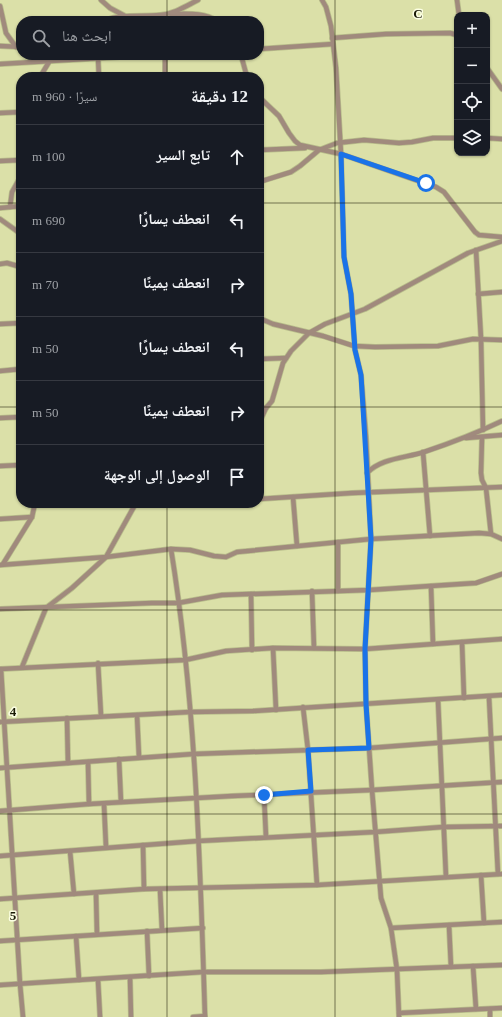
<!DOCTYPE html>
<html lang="ar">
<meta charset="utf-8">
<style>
:root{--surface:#171b24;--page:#20242c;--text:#f1f3f6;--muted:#9ea1a6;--line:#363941}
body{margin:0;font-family:"Times New Roman","Noto Naskh Arabic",serif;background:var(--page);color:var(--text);direction:rtl}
.controls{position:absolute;right:12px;top:12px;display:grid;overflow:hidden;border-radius:8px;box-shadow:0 1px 3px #0004}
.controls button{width:36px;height:36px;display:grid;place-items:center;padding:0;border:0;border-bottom:1px solid var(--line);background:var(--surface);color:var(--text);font:20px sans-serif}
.stop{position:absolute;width:12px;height:12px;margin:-9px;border:3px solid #1a73e8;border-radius:50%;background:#fff}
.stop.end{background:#1a73e8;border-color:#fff;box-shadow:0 1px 4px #0008}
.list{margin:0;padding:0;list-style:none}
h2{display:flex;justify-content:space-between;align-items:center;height:52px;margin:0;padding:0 16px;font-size:17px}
h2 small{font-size:13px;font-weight:400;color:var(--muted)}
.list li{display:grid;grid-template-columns:26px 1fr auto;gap:12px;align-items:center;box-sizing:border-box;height:64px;padding:0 16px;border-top:1px solid var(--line)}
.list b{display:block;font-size:15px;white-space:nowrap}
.list em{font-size:13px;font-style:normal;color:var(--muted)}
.icon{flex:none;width:22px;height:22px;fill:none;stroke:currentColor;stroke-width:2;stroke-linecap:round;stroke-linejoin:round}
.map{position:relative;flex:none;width:502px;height:1017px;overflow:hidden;direction:ltr}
.search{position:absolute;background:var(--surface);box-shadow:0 1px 3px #0004;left:16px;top:16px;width:248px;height:44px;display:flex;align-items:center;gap:10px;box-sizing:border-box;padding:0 14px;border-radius:16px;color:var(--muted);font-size:15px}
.panel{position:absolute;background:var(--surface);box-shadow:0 1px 3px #0004;left:16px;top:72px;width:248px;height:436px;border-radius:16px;direction:rtl}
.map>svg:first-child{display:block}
</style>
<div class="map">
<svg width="502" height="1017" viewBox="0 0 502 1017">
<rect width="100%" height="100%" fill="#dbe0a8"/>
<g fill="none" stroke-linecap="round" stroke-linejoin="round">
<defs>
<g id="street">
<path d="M101,0L110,8L125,16"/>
<path d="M322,0L326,7L331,26L336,68L341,154L344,257L351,294L355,350L361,375L366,437L371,539L365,649L366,704L372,790L381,898L391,928L397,970L399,1017"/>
<path d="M457,0L459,15"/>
<path d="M0,6L6,33L16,47"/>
<path d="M171,14C186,14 204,12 217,21"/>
<path d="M104,21C122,13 141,17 160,15C174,14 186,6 198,0"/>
<path d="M332,38L386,34L450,33L457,35"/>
<path d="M0,46L21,47"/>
<path d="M259,49L333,44"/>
<path d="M241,55L247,77"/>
<path d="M98,58L99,77"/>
<path d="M0,64L154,55"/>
<path d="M487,68L502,89"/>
<path d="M40,77L49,62L55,55"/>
<path d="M165,77V55"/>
<path d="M259,97L279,116L289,133L295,141L300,145L341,154L436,187L444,192L475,232L479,235L502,237"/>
<path d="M0,113L21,112"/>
<path d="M487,138L502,139"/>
<path d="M259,150L305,148"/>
<path d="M0,161L21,160"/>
<path d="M259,182L291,172L300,166L319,150L337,143L364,140L399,143L412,142L433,138H457"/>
<path d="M10,207L12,192L21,176"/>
<path d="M0,208L21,206"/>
<path d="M0,219L21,234"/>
<path d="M476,250L481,339L483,430"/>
<path d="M0,264L7,263L21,267"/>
<path d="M478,294L502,292"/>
<path d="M259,318L273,324L323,336L354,346L375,347L438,346L473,339L502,340"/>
<path d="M0,324L21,323"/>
<path d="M259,359L286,358"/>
<path d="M0,371L21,369"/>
<path d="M259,408H266"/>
<path d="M0,418L21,417"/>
<path d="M259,423L266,408L272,401L283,363L291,351L309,333L325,324L365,309L468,253L502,241"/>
<path d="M482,437L481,473L482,480L486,488L491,534"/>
<path d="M466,438L502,435"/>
<path d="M423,452L430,536"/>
<path d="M0,466L21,465"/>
<path d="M367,473C381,458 406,458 424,452C451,443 477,433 502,421"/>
<path d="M293,497L297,546"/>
<path d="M259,499L352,493L502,487"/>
<path d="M0,519L32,517"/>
<path d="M338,542V591"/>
<path d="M171,549C196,704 200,861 205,1017"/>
<path d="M3,564L32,517L35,503"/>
<path d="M0,565L106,557L171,549L190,550L214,556L226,557L237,552L371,539L479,533L491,534L502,539"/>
<path d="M431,586L433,644"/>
<path d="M312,591L314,648"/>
<path d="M251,594L252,650"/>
<path d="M0,609L152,603H178L222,595L369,590L476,583L502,574"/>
<path d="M462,642L464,698"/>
<path d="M273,648L276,710"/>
<path d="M98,663L101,716"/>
<path d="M22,667L46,608L72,588L106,557L136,503"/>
<path d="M0,669L185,660L226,651L273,648L365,649L502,639"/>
<path d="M1,669L20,984L23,1017"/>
<path d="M489,697L498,874"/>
<path d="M438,700L446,877"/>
<path d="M303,707L308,750L317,885"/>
<path d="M137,715L139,757"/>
<path d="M67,718L68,763"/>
<path d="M0,722L190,712L253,711L502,695"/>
<path d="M119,759L121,802"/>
<path d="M88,762L89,804"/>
<path d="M0,768L193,754L369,748L502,738"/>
<path d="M264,795L266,837"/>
<path d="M104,804L106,847"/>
<path d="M0,811L89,804L232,796L372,790L502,782"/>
<path d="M143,845L144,889"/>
<path d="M70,851L74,894"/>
<path d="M0,856L198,841L375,832L443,827L502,826"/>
<path d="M481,875L484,923"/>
<path d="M160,889L162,930"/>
<path d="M96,893L97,934"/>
<path d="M0,899L144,889L317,885L502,874"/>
<path d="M449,925L451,967"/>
<path d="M391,928L502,922"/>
<path d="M147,931L149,976"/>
<path d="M76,936L79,980"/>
<path d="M0,941L203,928"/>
<path d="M473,966L476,1009"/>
<path d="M130,977L131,1017"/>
<path d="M98,980L100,1017"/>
<path d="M0,985L203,972H321L502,965"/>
<path d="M490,1009V1017"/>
<path d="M399,1013L502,1008"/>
<path d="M193,1017L205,1016"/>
</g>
</defs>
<use href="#street" stroke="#b8bd8b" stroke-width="6"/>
<use href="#street" stroke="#a08a7d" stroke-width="4.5"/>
</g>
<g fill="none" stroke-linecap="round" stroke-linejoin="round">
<path stroke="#1a73e8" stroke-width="5" d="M264,795L311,791L308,750L369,748L366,704L365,649L371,539L361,375L355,350L351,294L344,257L341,154L426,183"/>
</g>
<path fill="none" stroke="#1a1b06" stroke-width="1" stroke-opacity="0.55" d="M167,0V21M335,0V1017M167,55V77M0,203H21M259,203H502M0,407H21M259,407H502M167,503V1017M0,610H502M0,814H502"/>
<g font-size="13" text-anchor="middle" font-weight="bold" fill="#1a1b06" stroke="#fcffe3" stroke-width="3" stroke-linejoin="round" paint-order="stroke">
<text x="418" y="18">C</text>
<text x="13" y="716">4</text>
<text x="13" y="920">5</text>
</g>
</svg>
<div class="controls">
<button>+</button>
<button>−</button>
<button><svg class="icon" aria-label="locate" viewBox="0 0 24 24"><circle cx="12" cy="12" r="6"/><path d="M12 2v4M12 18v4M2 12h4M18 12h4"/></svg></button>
<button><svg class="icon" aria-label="layers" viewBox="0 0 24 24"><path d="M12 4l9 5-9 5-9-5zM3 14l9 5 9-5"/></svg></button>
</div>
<div class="stop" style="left:426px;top:183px"></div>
<div class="stop end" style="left:264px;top:795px"></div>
<div class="search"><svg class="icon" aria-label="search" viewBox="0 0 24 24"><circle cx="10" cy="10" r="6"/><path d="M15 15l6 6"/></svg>ابحث هنا</div>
<section class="panel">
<h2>12 دقيقة<small>سيرًا · 960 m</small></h2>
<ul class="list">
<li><svg class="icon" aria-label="ahead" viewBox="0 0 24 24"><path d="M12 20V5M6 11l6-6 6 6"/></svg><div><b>تابع السير</b></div><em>100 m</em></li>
<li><svg class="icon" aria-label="left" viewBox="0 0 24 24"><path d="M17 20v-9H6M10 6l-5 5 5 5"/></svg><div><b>انعطف يسارًا</b></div><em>690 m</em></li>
<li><svg class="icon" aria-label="right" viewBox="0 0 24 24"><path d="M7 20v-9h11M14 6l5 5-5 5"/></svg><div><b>انعطف يمينًا</b></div><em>70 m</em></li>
<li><svg class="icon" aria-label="left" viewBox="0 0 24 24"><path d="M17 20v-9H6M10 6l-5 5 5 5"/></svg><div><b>انعطف يسارًا</b></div><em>50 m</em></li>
<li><svg class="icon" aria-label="right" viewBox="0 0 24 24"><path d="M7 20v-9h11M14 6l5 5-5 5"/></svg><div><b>انعطف يمينًا</b></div><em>50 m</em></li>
<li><svg class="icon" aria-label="arrive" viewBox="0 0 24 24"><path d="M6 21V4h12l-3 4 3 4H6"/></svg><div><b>الوصول إلى الوجهة</b></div></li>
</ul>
</section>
</div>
